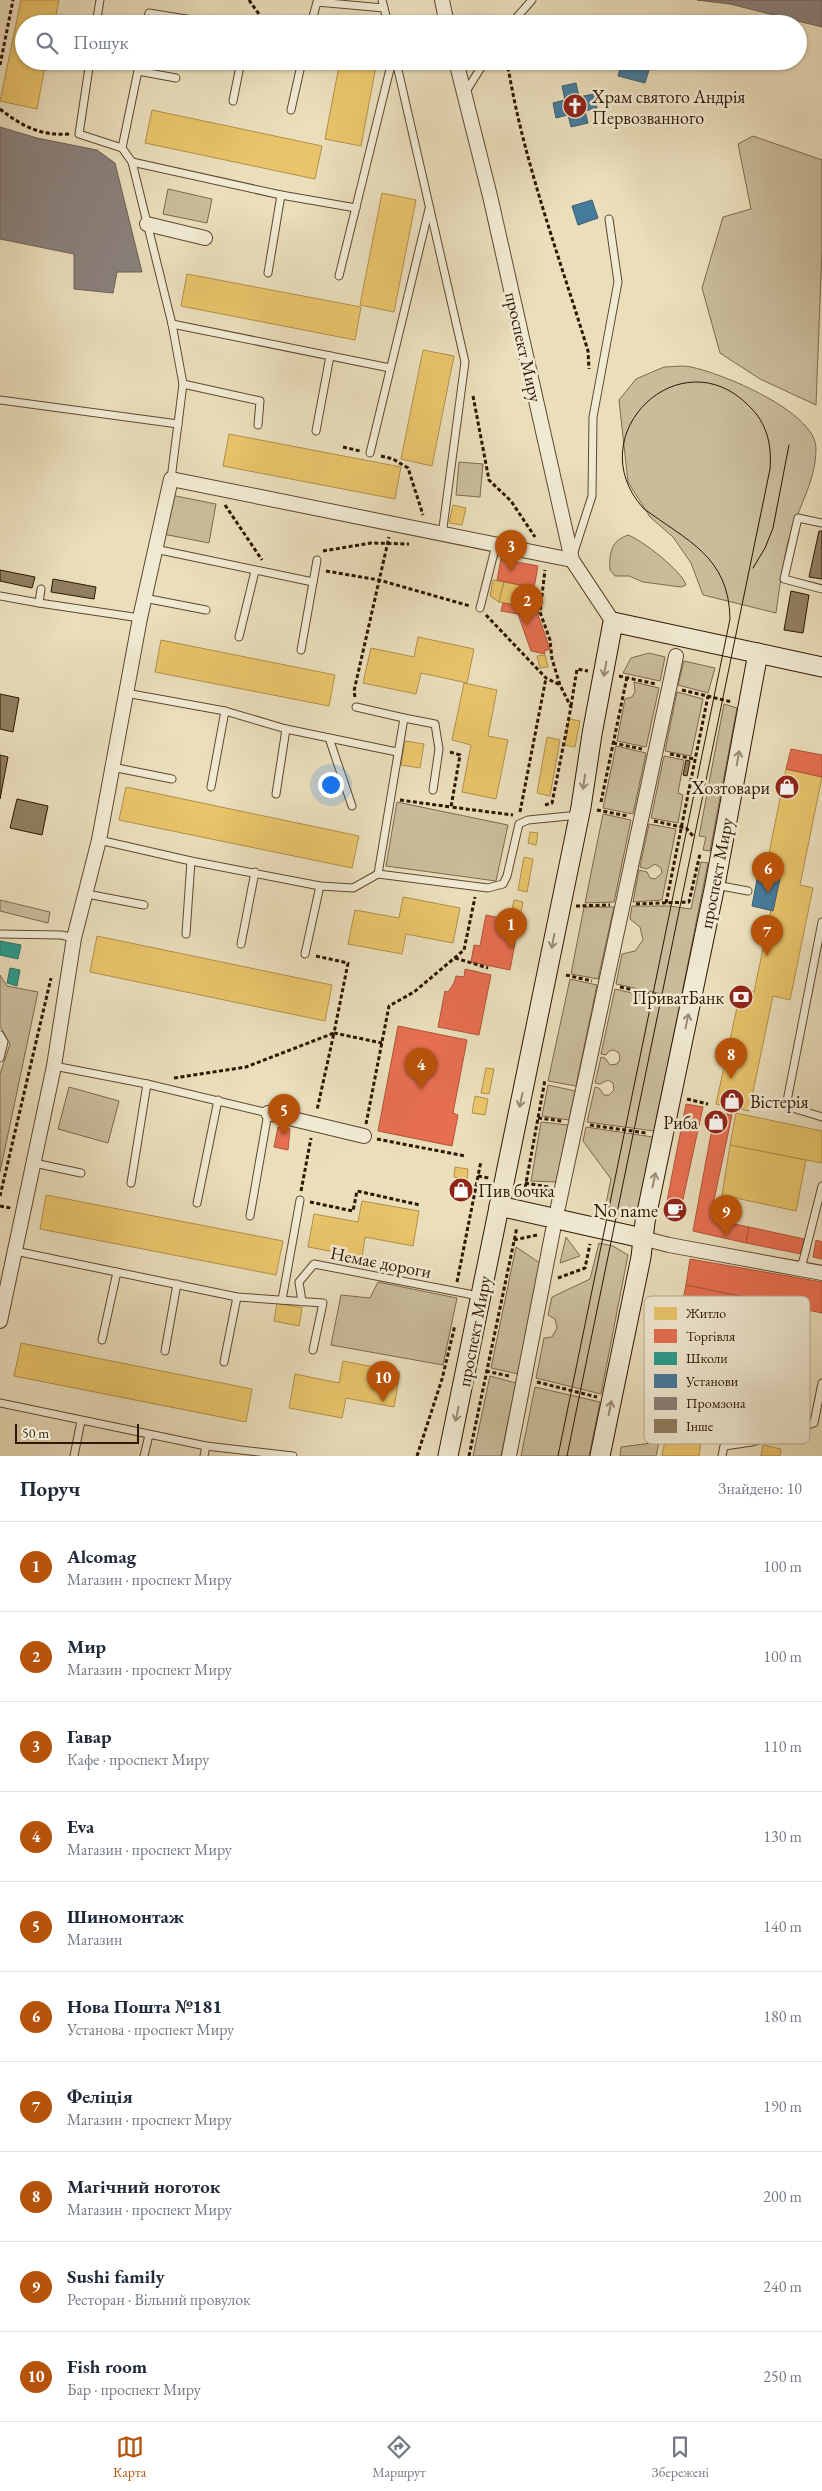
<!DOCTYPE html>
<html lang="uk">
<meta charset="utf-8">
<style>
:root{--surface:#fff;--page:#f2f2f3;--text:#1f2937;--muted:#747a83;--line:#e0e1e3;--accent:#b45309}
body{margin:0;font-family:"EB Garamond",serif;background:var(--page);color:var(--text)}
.scale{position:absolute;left:15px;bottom:12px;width:124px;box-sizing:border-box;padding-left:5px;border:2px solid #2e1600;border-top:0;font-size:14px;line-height:18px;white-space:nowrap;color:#2e1600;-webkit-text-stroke:4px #f1ead3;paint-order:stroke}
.you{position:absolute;left:330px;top:784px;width:18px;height:18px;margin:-12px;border:4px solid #fff;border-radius:50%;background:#1a73e8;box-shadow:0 0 0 8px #1a73e833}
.badge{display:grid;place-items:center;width:32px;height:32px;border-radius:50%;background:var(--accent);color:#fff;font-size:16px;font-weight:700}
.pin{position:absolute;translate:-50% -41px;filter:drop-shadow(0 1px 2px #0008)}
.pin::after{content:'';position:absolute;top:26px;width:18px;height:15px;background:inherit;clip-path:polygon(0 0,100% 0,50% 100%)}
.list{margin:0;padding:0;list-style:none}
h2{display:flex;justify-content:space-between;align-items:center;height:65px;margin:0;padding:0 20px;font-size:21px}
h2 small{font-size:16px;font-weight:400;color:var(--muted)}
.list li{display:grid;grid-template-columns:32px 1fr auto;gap:15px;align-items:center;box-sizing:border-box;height:90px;padding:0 20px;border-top:1px solid var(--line)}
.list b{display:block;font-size:19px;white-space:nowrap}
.list p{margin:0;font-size:16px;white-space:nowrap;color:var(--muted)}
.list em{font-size:16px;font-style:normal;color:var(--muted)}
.icon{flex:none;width:28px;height:28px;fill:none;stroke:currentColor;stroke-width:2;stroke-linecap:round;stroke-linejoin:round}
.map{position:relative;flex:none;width:822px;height:1456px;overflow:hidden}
.search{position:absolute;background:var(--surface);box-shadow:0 1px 4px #0004;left:15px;right:15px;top:15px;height:55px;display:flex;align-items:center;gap:12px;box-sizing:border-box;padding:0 18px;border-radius:28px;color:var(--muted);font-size:19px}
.sheet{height:965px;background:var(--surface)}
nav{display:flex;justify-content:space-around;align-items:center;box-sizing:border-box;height:70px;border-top:1px solid var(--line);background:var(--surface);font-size:14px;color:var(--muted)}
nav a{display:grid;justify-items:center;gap:2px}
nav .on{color:var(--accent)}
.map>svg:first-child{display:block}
</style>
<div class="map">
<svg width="822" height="1456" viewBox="0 0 822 1456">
<rect width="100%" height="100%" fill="#eadebb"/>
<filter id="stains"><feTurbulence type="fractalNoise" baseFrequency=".004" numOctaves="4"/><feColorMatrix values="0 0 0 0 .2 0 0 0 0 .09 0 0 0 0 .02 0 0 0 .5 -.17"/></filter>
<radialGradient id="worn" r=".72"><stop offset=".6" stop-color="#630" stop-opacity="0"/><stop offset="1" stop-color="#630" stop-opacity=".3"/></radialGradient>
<g fill="#cabc9b" stroke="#7c694e">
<path d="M753,136L822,160V249L816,405L760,379L720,353L702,288L723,217L751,209L738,144Z"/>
<path d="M168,189L212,199L207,223L163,214Z"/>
<path d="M664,367C673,367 682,365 691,367C721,373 815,411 816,448C816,484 795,512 787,546C782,568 779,591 776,613L703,595L691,563L673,537L650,517L628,482L619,400L636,379Z"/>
<path d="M459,462L483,464L480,497L456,495Z"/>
<path d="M171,495L216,504L209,543L163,534Z"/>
<path d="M628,535C642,540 682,571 686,585L681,587L643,582L629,576H615L610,570C609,553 611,541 628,535Z"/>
<path d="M649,653L665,657L660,681L623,673L631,658Z"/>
<path d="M684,661L715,668L708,693L678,685Z"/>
<path d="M634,682L659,688L646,747L617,741L625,699L632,697L635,692Z"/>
<path d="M677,692L703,699L691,756L665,751Z"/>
<path d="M724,704L737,708L710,851L703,850L706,837L699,836Z"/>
<path d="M616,746L646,753L633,814L603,808Z"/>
<path d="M664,756L684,760L678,793L683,795L678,823L651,818Z"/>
<path d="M397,802L508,825L496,881L386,866Z"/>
<path d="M603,814L631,820L614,902L585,903Z"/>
<path d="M649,824L676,829L662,900L633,902L639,870L647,872L650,878L655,879L662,873L661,868L655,864L647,869L640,867Z"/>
<path d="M701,862L708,863L681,998L616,984L622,954L635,951L643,940L640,927L630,919L632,906H669L691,909Z"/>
<path d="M0,900L50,912L48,923L0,911Z"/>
<path d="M584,907H614L598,979L571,974Z"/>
<path d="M0,975L7,986L38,992L0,1172V1074L10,1044L0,1026Z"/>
<path d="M570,979L597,985L576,1086L548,1081Z"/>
<path d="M615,989L680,1004L654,1131L587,1122L595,1087L599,1088L604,1095H609L614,1090L613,1083L608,1080L600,1084L595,1083L601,1057L605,1058L610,1065L617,1064L620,1060L619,1053L614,1050L609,1051L606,1055L601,1054Z"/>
<path d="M548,1085L575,1091L569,1120L542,1116Z"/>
<path d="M69,1087L119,1101L108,1143L58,1129Z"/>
<path d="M541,1122L568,1125L556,1182L531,1181Z"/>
<path d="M586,1127L653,1137L637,1213L632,1218L604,1213L611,1179L583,1141Z"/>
<path d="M566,1237L580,1256L560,1263Z"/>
<path d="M599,1243L613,1246L628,1255L601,1394L536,1378L544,1338L552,1337L557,1328L555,1319L548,1315L552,1297L590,1279Z"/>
<path d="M516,1247L540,1263L518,1374L491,1368Z"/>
<path d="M378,1282L457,1298L443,1365L331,1345L341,1295L370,1298Z"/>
<path d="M490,1376L516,1383L501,1456H473Z"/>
<path d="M535,1387L600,1402L589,1456H521Z"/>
<path d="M659,1442L656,1456H620L621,1447Z"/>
</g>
<g fill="#e9c46a" stroke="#b1904a">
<path d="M21,0H59L54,24H24V61H46L37,109L0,101Z"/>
<path d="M340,61H377L361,146L325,139Z"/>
<path d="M152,110L322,146L315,179L145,143Z"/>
<path d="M382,193L416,200L394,312L360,305Z"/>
<path d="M187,274L361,307L355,340L181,306Z"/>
<path d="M423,350L454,356L432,466L401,459Z"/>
<path d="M229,434L401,467L395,499L223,466Z"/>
<path d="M453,505L466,508L462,525L449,523Z"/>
<path d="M493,580L504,582L499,602L490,596Z"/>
<path d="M504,582L534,588L530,608L499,602Z"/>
<path d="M418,637L474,649L467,683L421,673L416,694L363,683L371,648L414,657Z"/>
<path d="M161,640L335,675L329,706L155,672Z"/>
<path d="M545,655L548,667L540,668L537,656Z"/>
<path d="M464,683L497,690L488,736L508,740L496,799L462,792L471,745L452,740Z"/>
<path d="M569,719L580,721L575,747L565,745Z"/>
<path d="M547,737L560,740L550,796L537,793Z"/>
<path d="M405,741L424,744L420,768L401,765Z"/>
<path d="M786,769L822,777L800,885L813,888L790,1000L773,996L749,1111L716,1104L741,989L754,992L777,881L764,878Z"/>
<path d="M126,787L359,836L352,868L119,820Z"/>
<path d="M530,832L538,833L536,845L528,843Z"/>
<path d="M524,857L533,859L527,892L518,890Z"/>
<path d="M403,897L460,908L453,943L406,934L402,954L348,944L355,910L399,918Z"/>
<path d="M514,900L523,902L519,922L510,920Z"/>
<path d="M97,936L332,985L325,1021L90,972Z"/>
<path d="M486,1068L494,1069L489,1094L481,1093Z"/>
<path d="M475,1096L488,1099L485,1115L472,1113Z"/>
<path d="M736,1113L822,1131V1163L730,1145Z"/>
<path d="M730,1145L806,1160L796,1211L722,1195Z"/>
<path d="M455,1167L468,1169L467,1180L454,1177Z"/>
<path d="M46,1195L283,1241L276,1275L40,1229Z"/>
<path d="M362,1201L419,1211L413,1246L365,1237L362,1257L308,1247L314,1214L358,1222Z"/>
<path d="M277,1303L302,1308L299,1326L274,1321Z"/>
<path d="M21,1343L252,1389L246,1422L14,1376Z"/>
<path d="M343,1361L400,1372L394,1407L346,1398L342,1418L289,1408L295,1374L339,1383Z"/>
<path d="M666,1435L701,1442L699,1456H662Z"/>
<path d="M763,1445L781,1449L780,1456H761Z"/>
</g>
<g fill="#e76f51" stroke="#b05439">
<path d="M501,559L538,566L534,588L497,580Z"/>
<path d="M503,603L539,609L538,615L550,649L544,651L545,654L531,651L518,614L501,611Z"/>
<path d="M791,749L822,755V777L786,769Z"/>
<path d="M486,915L519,922L510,970L471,962L474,945L480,946Z"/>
<path d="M465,969L491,975L479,1035L438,1027L445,991L448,992L454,983L456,976L464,977Z"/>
<path d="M398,1026L467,1040L453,1113L458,1115L452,1146L378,1131Z"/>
<path d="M686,1104L703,1107L680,1213L665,1211Z"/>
<path d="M715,1112L732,1115L710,1219L749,1227L746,1243L693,1231Z"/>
<path d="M278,1127L290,1129L288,1150L274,1147Z"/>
<path d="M749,1227L804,1239L801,1254L746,1243Z"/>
<path d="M816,1240L822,1242V1259L813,1257Z"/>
<path d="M690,1259L822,1282V1313L686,1285Z"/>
<path d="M686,1285L802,1309L789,1364L803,1367L798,1390L801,1391L799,1400L717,1383L713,1399L665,1389Z"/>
</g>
<g fill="#2a9d8f" stroke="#2b7464">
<path d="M0,941L21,945L18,959L0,955Z"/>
<path d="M10,968L20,970L17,986L7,983Z"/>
</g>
<g fill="#457b9d" stroke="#3e5d6e">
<path d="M622,61L650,67L645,83L618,76Z"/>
<path d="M576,83L579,97L594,94L597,108L585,111L588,123L571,127L568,115L556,118L553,103L565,100L562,86Z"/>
<path d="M592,200L598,218L578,225L572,206Z"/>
<path d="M758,874L780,879L773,911L752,906Z"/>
</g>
<g fill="#8a817c" stroke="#6e6157">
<path d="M697,0H822V27L730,4Z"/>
<path d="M0,127L37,138L97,150L115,163L142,272H117L113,293L74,289V254L0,239Z"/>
</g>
<g fill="#907e61" stroke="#2e1600">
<path d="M819,531H822V579L809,577Z"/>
<path d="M0,570L35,577L32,588L0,581Z"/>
<path d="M53,579L96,587L94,599L51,592Z"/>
<path d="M791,591L809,595L803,633L784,630Z"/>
<path d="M0,694L19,698L13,732L0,729Z"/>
<path d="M0,755L8,757L0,799Z"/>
<path d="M686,760L690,761L687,776L683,775Z"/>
<path d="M17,799L48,806L42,835L10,828Z"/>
</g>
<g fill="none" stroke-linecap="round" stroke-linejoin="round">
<defs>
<g id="lane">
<path d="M382,0L388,24"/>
<path d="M96,24L100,0"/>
<path d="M147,24L149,13L217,24"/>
<path d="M311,24L317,2L384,8"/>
<path d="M511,24L532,0"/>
<path d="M90,61L79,134L122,148L132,162L172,324L183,384L171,479"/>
<path d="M396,61L465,362L442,535"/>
<path d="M138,71L176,78"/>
<path d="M465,93L485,61"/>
<path d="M233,101L241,61"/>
<path d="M291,110L302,61"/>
<path d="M122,148L140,61"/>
<path d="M132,162L281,195L356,208"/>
<path d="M268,273L281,195"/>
<path d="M339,276L392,61"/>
<path d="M172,324L390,368"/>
<path d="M183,384L260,401L258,425"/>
<path d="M0,400L178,424"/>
<path d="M316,431L330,356"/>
<path d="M370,453L429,209"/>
<path d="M822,523L798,518L784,579L822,589"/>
<path d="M155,549L313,582"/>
<path d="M573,555L592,496L593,417L618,282L609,219"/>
<path d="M41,589L39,603L140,618"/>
<path d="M0,596L39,603"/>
<path d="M144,598L206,610"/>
<path d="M480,608L496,545"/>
<path d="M239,637L255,571"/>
<path d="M301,650L317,560"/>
<path d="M126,693L225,711L286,729L397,752"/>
<path d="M356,707L404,718"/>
<path d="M329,738L352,806"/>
<path d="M112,767L172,779"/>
<path d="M211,787L225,711"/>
<path d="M276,794L286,729"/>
<path d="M99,840L191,861L320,886L353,888L378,874L488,888L503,884L507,876L519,824L528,820L579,815"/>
<path d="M378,874L404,718L435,724L439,749L433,790"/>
<path d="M716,885L748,891"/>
<path d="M87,894L144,905"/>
<path d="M822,922L786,1106L822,1117"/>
<path d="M0,934L61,935L74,938"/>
<path d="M186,934L191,861"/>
<path d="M241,944L255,872"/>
<path d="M305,954L320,886"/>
<path d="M0,1035L4,1042L0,1058"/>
<path d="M54,1066L147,1084L268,1113L250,1216"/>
<path d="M34,1163L81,1173"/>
<path d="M131,1183L147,1084"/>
<path d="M197,1203L218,1100"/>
<path d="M15,1251L237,1297L323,1303L313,1350"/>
<path d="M798,1270L803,1261L822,1186"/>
<path d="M282,1300L300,1200"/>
<path d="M302,1302L299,1282L314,1264L479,1296"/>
<path d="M102,1340L117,1272"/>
<path d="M165,1351L177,1284"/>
<path d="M224,1362L237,1297"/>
<path d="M0,1403L206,1446L293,1456"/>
<path d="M74,1456L81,1421"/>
<path d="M144,1456L149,1435"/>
<path d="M204,1456L206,1446"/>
<path d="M722,1456L724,1446L752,1442L814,1423L822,1383"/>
</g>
<g id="street">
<path d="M442,0L447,24"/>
<path d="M456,61L490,196L572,560L613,622"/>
<path d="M147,224L205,238"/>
<path d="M268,1113L364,1136"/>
<path d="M558,1207L676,656"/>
<path d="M642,1238L669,1245L822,1273"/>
<path d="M0,1321L54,1066L74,938L99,840L140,618L171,479L572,560"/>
<path d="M509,1456L553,1230"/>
</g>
<g id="secondary">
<path d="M499,1206L642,1238"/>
<path d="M448,1456L581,807L592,734L613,622L822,667"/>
<path d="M600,1456L641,1257L645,1222L715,885L758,653"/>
</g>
</defs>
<use href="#lane" stroke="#5d482f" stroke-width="9"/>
<use href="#street" stroke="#5d482f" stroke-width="16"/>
<use href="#secondary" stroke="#2e1600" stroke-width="21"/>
<g stroke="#2e1600" stroke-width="3" stroke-dasharray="4 2.5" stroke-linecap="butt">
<path d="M249,0L266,24"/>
<path d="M507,61C523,161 559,255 588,351L589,369"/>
<path d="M0,65L13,0"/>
<path d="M0,109C23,127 41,136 70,134"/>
<path d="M473,396L489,480L511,501L535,537"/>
<path d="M343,447L360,451"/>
<path d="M381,456L393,459L408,468L423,515"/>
<path d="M225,505L262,560"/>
<path d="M323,551L371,543L409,544"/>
<path d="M326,571L379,580L470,606"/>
<path d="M486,615L546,678L560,685"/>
<path d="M619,676L656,684"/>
<path d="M682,690L732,702"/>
<path d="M355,697L354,691L389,537"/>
<path d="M571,706L577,669L588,671"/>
<path d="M613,743L642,749"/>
<path d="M450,752L460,755L451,807L513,815"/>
<path d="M670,754L694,759"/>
<path d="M400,800L451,807"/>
<path d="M601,802L627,677"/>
<path d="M545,805L552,803L571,707L560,685L552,659L550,640L540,612L545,570"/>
<path d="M597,810L628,816"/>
<path d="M520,812L546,678"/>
<path d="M654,821L686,828L694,837"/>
<path d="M666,903L708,696"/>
<path d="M636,904L689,902L700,854"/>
<path d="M576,906L610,905"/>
<path d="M316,956L348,963L334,1033L382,1043"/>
<path d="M455,958L488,968"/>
<path d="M566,975L592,981"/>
<path d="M620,987L675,999"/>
<path d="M174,1078L246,1067L334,1033L317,1110"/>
<path d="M687,1099L708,1104"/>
<path d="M538,1118L562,1121"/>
<path d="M366,1124L389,1006L414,992L464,950L475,897"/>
<path d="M590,1125L646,1133"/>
<path d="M377,1139L465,1156"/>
<path d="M478,1176L489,1178"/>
<path d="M525,1183L549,1187"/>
<path d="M301,1191L311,1138"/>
<path d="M524,1194L545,1080"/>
<path d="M0,1196L51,978"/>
<path d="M310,1202L353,1211L357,1191L420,1205"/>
<path d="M0,1206L11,1208"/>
<path d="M514,1240L537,1235"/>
<path d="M558,1278L585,1268L590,1244"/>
<path d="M457,1282L481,1161"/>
<path d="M486,1371L509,1376"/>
<path d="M537,1382L597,1397"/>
<path d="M652,1398L711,1412V1425L731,1433"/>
<path d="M417,1456L442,1379L455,1325"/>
<path d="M469,1456L517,1227"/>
</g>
<use href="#lane" stroke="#f1ead3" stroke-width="7"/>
<use href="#street" stroke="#f1ead3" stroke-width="14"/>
<use href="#secondary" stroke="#f1ead3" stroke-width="19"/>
<g stroke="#2e1600" stroke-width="1">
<path d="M753,568L765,548L773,528L789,445"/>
<path d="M558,1456L730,619C729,556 687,541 643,508C578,434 681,336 749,406C767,423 772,445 770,469L567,1456"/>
</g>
</g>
<defs><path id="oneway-shaft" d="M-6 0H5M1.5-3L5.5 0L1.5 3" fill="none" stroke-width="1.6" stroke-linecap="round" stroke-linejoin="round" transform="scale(1.25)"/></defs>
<g stroke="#998b74">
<use href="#oneway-shaft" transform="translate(605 669) rotate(101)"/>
<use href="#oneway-shaft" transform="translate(738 758) rotate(-80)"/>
<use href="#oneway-shaft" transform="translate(584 782) rotate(98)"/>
<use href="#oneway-shaft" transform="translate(553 941) rotate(101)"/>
<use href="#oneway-shaft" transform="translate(687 1021) rotate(-78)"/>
<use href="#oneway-shaft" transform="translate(521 1100) rotate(102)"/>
<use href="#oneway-shaft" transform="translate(654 1180) rotate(-78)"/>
<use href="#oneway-shaft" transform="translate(610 1408) rotate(-79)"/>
<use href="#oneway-shaft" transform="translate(457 1414) rotate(102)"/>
</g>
<defs>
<symbol id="church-disc" viewBox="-11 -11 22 22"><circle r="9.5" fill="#8f2418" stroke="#f1ead3"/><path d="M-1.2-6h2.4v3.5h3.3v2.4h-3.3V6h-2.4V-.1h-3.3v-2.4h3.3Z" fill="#fff"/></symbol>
<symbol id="shop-disc" viewBox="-11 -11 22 22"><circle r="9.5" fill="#8f2418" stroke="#f1ead3"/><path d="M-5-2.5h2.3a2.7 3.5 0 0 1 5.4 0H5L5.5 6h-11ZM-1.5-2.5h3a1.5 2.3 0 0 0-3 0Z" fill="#fff"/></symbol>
<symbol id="bank-disc" viewBox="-11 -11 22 22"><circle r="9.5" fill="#8f2418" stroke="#f1ead3"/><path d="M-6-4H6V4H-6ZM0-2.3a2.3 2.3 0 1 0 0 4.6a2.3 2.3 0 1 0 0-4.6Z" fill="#fff"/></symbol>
<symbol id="cafe-disc" viewBox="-11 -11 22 22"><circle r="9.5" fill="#8f2418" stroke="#f1ead3"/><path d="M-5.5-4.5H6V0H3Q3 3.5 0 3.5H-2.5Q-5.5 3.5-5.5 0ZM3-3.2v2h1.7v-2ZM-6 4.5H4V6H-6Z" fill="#fff"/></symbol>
</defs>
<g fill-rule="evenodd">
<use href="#church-disc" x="561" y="92" width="28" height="28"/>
<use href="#shop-disc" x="773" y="773" width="28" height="28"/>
<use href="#bank-disc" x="727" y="983" width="28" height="28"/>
<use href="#shop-disc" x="718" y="1087" width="28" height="28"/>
<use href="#shop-disc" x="702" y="1108" width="28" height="28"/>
<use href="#shop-disc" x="447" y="1176" width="28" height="28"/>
<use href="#cafe-disc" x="661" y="1196" width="28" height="28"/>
</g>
<g text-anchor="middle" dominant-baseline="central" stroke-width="5" stroke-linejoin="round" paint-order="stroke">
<g font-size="18" fill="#2e1600" stroke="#f1ead3" text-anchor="end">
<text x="592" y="96" text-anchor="start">Храм святого Андрія<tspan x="592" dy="21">Первозванного</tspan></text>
<text x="770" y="787">Хозтовари</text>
<text x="724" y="997">ПриватБанк</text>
<text x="750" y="1101" text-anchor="start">Вістерія</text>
<text x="698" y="1122">Риба</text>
<text x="478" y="1190" text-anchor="start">Пив бочка</text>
<text x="658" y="1210">No name</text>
</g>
<g font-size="18" fill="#2e1600" stroke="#f1ead3">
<text transform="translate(524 347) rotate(77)">проспект Миру</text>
<text transform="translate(716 873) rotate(-79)">проспект Миру</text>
<text transform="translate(381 1262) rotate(11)">Немає дороги</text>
<text transform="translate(474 1331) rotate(-79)">проспект Миру</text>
</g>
</g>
<rect x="644" y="1296" width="166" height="148" rx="8" fill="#f1ead3" stroke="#b6aa94" stroke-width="1"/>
<rect x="654" y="1307" width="23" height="13" fill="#e9c46a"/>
<rect x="654" y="1329" width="23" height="14" fill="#e76f51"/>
<rect x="654" y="1352" width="23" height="13" fill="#2a9d8f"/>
<rect x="654" y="1374" width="23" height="14" fill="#457b9d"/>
<rect x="654" y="1397" width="23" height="13" fill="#8a817c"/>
<rect x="654" y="1419" width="23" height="14" fill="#907e61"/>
<g font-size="14" fill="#2e1600">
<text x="686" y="1318">Житло</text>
<text x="686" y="1341">Торгівля</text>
<text x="686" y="1363">Школи</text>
<text x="686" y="1386">Установи</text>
<text x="686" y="1408">Промзона</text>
<text x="686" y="1431">Інше</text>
</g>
<rect width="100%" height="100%" filter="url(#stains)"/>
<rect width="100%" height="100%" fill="url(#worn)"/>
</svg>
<div class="scale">50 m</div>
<div class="you"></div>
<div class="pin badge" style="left:511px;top:949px">1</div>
<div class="pin badge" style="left:527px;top:625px">2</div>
<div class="pin badge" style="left:511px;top:571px">3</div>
<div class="pin badge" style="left:421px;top:1089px">4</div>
<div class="pin badge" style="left:284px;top:1135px">5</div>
<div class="pin badge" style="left:768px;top:893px">6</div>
<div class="pin badge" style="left:767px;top:956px">7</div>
<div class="pin badge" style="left:731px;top:1079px">8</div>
<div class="pin badge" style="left:726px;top:1236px">9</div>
<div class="pin badge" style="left:383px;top:1402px">10</div>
<div class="search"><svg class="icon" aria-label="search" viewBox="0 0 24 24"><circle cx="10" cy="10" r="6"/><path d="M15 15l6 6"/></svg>Пошук</div>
</div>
<section class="sheet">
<h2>Поруч<small>Знайдено: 10</small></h2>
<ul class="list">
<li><span class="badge">1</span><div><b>Alcomag</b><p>Магазин · проспект Миру</p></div><em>100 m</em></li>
<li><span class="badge">2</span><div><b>Мир</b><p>Магазин · проспект Миру</p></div><em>100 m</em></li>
<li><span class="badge">3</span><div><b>Гавар</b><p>Кафе · проспект Миру</p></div><em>110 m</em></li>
<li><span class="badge">4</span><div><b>Eva</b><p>Магазин · проспект Миру</p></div><em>130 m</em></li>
<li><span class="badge">5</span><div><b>Шиномонтаж</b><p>Магазин</p></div><em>140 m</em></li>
<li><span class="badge">6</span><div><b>Нова Пошта №181</b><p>Установа · проспект Миру</p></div><em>180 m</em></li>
<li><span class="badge">7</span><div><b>Феліція</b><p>Магазин · проспект Миру</p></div><em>190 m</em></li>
<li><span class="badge">8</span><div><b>Магічний ноготок</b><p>Магазин · проспект Миру</p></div><em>200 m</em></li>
<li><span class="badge">9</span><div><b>Sushi family</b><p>Ресторан · Вільний провулок</p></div><em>240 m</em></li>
<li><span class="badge">10</span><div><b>Fish room</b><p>Бар · проспект Миру</p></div><em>250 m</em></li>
</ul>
</section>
<nav>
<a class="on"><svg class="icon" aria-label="map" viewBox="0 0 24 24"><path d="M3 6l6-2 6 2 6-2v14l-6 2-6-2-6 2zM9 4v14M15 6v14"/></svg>Карта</a>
<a><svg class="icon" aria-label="directions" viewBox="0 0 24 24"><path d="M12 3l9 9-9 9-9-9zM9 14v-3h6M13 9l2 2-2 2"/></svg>Маршрут</a>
<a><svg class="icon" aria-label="saved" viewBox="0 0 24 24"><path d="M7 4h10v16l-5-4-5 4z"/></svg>Збережені</a>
</nav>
